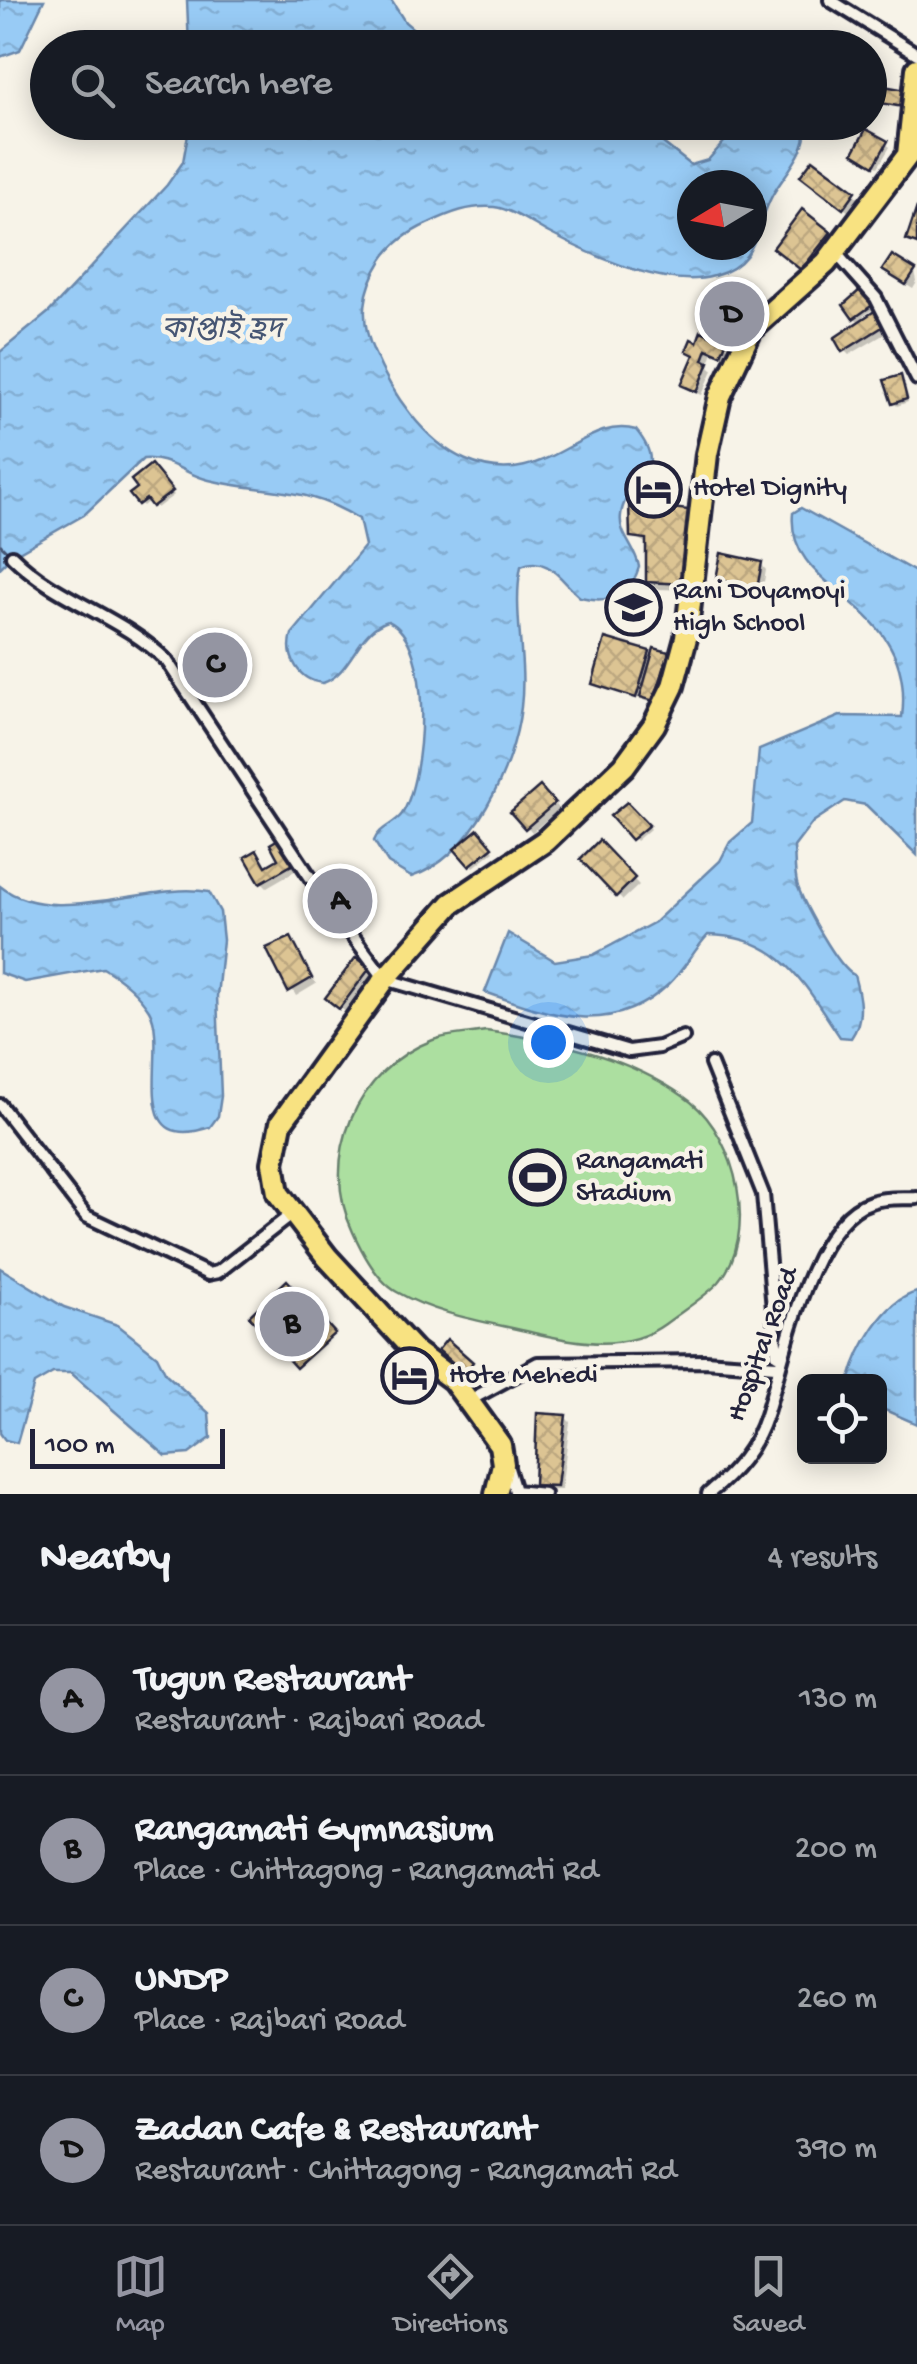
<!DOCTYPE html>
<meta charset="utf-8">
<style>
:root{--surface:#171b24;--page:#20242c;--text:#f1f3f6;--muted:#9ea1a6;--line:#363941;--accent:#9495a2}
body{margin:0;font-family:"Gochi Hand","Noto Sans Bengali",sans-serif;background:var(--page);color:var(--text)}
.controls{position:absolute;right:30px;bottom:30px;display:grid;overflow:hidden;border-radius:15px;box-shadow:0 5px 25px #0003}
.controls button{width:90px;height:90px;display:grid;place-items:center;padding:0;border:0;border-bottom:2px solid var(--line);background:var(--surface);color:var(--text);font:50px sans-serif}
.compass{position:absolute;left:677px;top:170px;width:90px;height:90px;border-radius:50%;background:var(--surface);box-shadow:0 5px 25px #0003;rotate:260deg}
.scale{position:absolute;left:30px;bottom:25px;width:195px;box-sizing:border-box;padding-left:10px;border:5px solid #22223b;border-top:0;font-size:28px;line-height:35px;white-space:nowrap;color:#22223b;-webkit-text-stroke:8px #f7f3e8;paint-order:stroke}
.you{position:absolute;left:548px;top:1042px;width:35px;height:35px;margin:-25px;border:8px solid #fff;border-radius:50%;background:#1a73e8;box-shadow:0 0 0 15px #1a73e833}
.badge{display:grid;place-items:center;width:65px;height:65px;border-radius:50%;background:var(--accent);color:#111;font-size:32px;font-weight:700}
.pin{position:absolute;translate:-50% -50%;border:5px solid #fff;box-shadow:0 2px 10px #0006}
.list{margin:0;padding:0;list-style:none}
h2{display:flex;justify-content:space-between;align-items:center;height:130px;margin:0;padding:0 40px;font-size:42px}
h2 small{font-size:32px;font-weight:400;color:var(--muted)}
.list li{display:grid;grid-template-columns:65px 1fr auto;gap:30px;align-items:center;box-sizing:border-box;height:150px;padding:0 40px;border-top:2px solid var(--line)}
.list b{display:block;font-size:38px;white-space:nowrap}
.list p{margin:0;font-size:32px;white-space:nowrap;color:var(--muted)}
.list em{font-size:32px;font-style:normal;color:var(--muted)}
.icon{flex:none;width:55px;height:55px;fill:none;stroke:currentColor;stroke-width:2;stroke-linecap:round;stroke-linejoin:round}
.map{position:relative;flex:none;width:917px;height:1494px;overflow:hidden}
.search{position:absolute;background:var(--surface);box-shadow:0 5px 25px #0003;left:30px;right:30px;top:30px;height:110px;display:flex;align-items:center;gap:25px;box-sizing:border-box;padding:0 35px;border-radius:55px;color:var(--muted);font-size:38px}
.sheet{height:730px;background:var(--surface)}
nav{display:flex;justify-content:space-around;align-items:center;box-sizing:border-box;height:140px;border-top:2px solid var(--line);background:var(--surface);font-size:28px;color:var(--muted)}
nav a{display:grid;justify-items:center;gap:5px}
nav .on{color:var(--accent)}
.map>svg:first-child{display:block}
</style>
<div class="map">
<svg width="917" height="1494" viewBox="0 0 917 1494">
<defs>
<pattern id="water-ripples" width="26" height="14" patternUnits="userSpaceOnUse" patternTransform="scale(2.5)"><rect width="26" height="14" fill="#98cbf5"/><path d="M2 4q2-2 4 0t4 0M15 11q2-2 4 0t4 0" fill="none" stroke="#83aed3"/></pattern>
<pattern id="building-cross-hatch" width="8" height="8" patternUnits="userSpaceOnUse" patternTransform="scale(2.5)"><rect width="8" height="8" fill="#dcc493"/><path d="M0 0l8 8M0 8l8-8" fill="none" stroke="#bca880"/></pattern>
</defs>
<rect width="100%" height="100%" fill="#f7f3e8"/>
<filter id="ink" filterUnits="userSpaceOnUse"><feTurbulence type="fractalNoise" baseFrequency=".01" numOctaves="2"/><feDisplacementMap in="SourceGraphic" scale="20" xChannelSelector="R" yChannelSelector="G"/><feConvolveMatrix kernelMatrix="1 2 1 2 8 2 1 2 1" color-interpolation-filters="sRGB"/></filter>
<g filter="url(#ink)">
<path fill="#acdfa0" stroke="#67806e" stroke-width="2.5" d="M486,1031C555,1040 635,1058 691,1102C737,1139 759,1234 719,1282C704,1298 682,1311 665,1324C627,1352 578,1343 534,1333C488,1322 439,1316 397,1292C377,1281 362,1252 353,1232C318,1159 356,1069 433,1040C449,1034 469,1034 486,1031Z"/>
<g fill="url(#water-ripples)" stroke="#6987ab" stroke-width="2.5" fill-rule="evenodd">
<path d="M0,0H44L20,50L0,57Z"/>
<path d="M187,0H391L405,22L435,47H189Z"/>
<path d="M190,123H624L644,128L691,165L708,160L741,123H805C810,150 784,174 772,196C754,230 759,264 714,276C665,290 591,255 549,233C532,224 512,209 494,207C470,205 450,213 429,223C411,231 393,243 382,260C363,290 359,319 374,352C391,392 424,442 466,460C544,494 583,414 636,430C673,475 625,479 621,515C618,535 636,547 639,567C630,597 609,604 580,597C561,581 548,554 521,566C512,612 527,660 521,707C514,767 473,857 411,877L388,863L374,841C379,827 394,825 402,814C425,777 435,642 388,621C356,631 353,672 323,683C299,681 285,657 292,634L365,546L359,519C306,485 266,494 209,480C186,475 166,456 143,459L84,515L12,556L0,568V352L49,312L167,185L183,162ZM692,185H752V245H692Z"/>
<path d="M801,508L917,573V855L866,805L845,801L813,822L794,847C795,860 794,875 798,887C805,906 838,968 854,975C860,997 865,1018 851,1038L840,1037C803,983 782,936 708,935C694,950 684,970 669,984C611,1039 549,1015 485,992L508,933L555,961L593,955L655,922L720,861L730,842L752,823L759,750L840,716L902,717C917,597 785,597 793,513Z"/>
<path d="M0,886C53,929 149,881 209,892L220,912L223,940L217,996L221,1096L218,1116L210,1127C122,1157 171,1046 149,1010C138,993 120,978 103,968L25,982L0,973Z"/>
<path d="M0,1268L64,1307L118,1325L157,1356L166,1374L209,1413L211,1438L189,1454L166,1456L71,1373H53L34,1384L17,1443L5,1440L0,1433Z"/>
<path d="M917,1292V1424L880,1408V1382L850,1379C858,1349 883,1301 917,1292Z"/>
</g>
<g fill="#0003">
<path d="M886,144L890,147L878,167L859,156Z"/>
<path d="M814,163L860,199L849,212L809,182Z"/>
<path d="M803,213L832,237L805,271L777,247Z"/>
<path d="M915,272L917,282L913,289L891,275Z"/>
<path d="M861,292L875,308L863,316L866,320L876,313L888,332L849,355L844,350L861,324L855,318Z"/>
<path d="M724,344L730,350L726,358L713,352L708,365L713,370L702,395L690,390L684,384L694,356L689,351Z"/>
<path d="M900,378L908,402L897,406L894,403Z"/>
<path d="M151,467L174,495L157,508L150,500L143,506L132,495Z"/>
<path d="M688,513L696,520L692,590L656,589L648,581L649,545L633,536Z"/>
<path d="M761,564L766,570L762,593L719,578Z"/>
<path d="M218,652L235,675L221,686L218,683Z"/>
<path d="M649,653L653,658L668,654L673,660L659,705L595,684Z"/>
<path d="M540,789L559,809L532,832L514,812Z"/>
<path d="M627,805L650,829L636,841L614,816Z"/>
<path d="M478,833L494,851L474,867L458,849Z"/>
<path d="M599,844L639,885L623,900L584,859Z"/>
<path d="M285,846L298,869L267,887L262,882L267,868L282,860Z"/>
<path d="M296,946L316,984L296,996L270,950Z"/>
<path d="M368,970L373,975L346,1012L334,1003Z"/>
<path d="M565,1417L570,1422L561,1490L542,1489L537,1484Z"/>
</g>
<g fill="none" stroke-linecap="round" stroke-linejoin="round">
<path stroke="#455573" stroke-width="2.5" stroke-dasharray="12 10" stroke-linecap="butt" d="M0,544L11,555"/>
</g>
<g fill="url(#building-cross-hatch)" stroke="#22223b" stroke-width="2.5">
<path d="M873,84L906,90L903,107L870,101Z"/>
<path d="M866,129L888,141L874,166L853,153Z"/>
<path d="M813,159L856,191L843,209L800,176Z"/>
<path d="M917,207V244L906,240Z"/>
<path d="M802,209L831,232L801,270L773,248Z"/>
<path d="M892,255L916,270L906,285L882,270Z"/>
<path d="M861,289L874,304L853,319L843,305Z"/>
<path d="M728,299L748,318L736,330L717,310Z"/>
<path d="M876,310L884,326L842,352L834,338Z"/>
<path d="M701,331L726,342L721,355L707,349L703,360L709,362L697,392L681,385L694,355L686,351L691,339L697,342Z"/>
<path d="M901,375L907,399L892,404L884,380Z"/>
<path d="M151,464L173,491L152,507L146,499L138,505L129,494L137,488L131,480Z"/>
<path d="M629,503L689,510L685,584L646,582V539L630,537Z"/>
<path d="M721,553L762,562L757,589L716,579Z"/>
<path d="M605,638L650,651L636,698L592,684Z"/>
<path d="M215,645L234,671L216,685L197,659Z"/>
<path d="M654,648L669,652L654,701L640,697Z"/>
<path d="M540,786L555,803L525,829L510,812Z"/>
<path d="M627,802L649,825L631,840L610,816Z"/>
<path d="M478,829L493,847L469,866L454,849Z"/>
<path d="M280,838L295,863L260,883L245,857L257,850L266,866L278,859L270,844Z"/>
<path d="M599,840L635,878L616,897L580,859Z"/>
<path d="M291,937L312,978L288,992L266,948Z"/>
<path d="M356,957L370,968L339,1009L325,998Z"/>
<path d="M287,1280L335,1333L296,1368L249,1316Z"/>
<path d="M447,1339L473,1362L465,1373L438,1350Z"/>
<path d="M537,1413L566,1415L557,1486L534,1485Z"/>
</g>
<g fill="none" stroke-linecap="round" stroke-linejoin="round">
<defs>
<g id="street">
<path d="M830,0L917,54"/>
<path d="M835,252L876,298L917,379"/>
<path d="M12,556C57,601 122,616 167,661L318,889L385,979L629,1051L659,1047L683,1037"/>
<path d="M711,1064L763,1194L777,1355"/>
<path d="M0,1105L86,1216L208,1274L218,1272L292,1214"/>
<path d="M468,1401L538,1363L705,1361L776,1366"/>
<path d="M507,1465L515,1491L544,1494"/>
<path d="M708,1494C734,1473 755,1449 766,1415C783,1363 810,1220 871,1202C885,1197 903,1199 917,1198"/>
</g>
<path id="highway" d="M496,1494L503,1464L500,1445L453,1380L415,1352L327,1257L278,1193L273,1163L281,1123L385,979L451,904L545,841L624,766L654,725L673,686L686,638L707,454L720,396L751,330L826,263L908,155L917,69"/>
</defs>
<use href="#street" stroke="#22223b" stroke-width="18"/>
<use href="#highway" stroke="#22223b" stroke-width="28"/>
<use href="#street" stroke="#f7f3e8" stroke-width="10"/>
<use href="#highway" stroke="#f8e281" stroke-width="20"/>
</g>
</g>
<defs>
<symbol id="hotel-ring" viewBox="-11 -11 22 22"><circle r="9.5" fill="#f7f3e8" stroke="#22223b" stroke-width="1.5"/><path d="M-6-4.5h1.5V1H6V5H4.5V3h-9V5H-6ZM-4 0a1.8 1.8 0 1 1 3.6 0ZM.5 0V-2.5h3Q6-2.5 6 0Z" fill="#22223b"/></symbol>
<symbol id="school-ring" viewBox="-11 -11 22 22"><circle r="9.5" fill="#f7f3e8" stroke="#22223b" stroke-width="1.5"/><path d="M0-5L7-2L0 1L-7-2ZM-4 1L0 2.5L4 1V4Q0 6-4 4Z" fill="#22223b"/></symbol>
<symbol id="stadium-ring" viewBox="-11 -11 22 22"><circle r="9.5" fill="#f7f3e8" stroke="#22223b" stroke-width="1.5"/><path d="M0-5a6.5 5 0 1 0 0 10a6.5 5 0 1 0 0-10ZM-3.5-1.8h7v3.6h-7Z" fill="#22223b"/></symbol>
</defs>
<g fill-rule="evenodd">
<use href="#hotel-ring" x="622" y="458" width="63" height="63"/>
<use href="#school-ring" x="602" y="576" width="63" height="63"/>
<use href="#stadium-ring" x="506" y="1146" width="63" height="63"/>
<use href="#hotel-ring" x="378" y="1344" width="63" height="63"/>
</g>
<g text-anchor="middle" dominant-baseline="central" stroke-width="9" stroke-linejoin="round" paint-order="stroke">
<g font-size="28" fill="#22223b" stroke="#f7f3e8" text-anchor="start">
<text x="693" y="489">Hotel Dignity</text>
<text x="673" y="592">Rani Doyamoyi<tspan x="673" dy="32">High School</tspan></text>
<text x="576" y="1162">Rangamati<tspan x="576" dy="32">Stadium</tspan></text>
<text x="449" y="1376">Hote Mehedi</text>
</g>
<g font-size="28" fill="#22223b" stroke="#f7f3e8">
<text transform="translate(764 1345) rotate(-70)">Hospital Road</text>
</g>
<g font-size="30" font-style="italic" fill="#455573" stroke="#f7f3e8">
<text x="222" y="331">কাপ্তাই হ্রদ</text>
</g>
</g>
</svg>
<div class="controls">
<button><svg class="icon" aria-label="locate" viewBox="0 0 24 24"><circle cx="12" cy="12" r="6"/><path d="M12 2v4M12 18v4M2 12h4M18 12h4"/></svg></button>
</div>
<svg class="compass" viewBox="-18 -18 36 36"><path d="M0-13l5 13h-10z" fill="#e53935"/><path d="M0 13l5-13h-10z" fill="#9ea1a6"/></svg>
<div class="scale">100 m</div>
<div class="you"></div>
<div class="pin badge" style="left:340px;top:901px">A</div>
<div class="pin badge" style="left:292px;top:1324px">B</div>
<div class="pin badge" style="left:215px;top:665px">C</div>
<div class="pin badge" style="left:732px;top:314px">D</div>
<div class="search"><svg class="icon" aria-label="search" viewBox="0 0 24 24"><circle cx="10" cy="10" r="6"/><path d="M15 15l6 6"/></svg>Search here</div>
</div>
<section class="sheet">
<h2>Nearby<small>4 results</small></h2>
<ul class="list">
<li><span class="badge">A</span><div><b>Tugun Restaurant</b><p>Restaurant · Rajbari Road</p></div><em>130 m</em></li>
<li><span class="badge">B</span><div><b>Rangamati Gymnasium</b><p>Place · Chittagong - Rangamati Rd</p></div><em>200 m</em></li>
<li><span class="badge">C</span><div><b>UNDP</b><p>Place · Rajbari Road</p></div><em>260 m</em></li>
<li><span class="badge">D</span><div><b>Zadan Cafe &amp; Restaurant</b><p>Restaurant · Chittagong - Rangamati Rd</p></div><em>390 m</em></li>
</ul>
</section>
<nav>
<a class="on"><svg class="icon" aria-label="map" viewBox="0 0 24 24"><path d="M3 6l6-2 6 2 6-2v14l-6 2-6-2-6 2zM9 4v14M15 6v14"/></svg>Map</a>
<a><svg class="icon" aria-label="directions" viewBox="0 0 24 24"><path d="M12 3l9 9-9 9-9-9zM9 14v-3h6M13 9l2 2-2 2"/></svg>Directions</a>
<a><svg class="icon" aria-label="saved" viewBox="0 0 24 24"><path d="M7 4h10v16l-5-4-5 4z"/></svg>Saved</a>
</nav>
